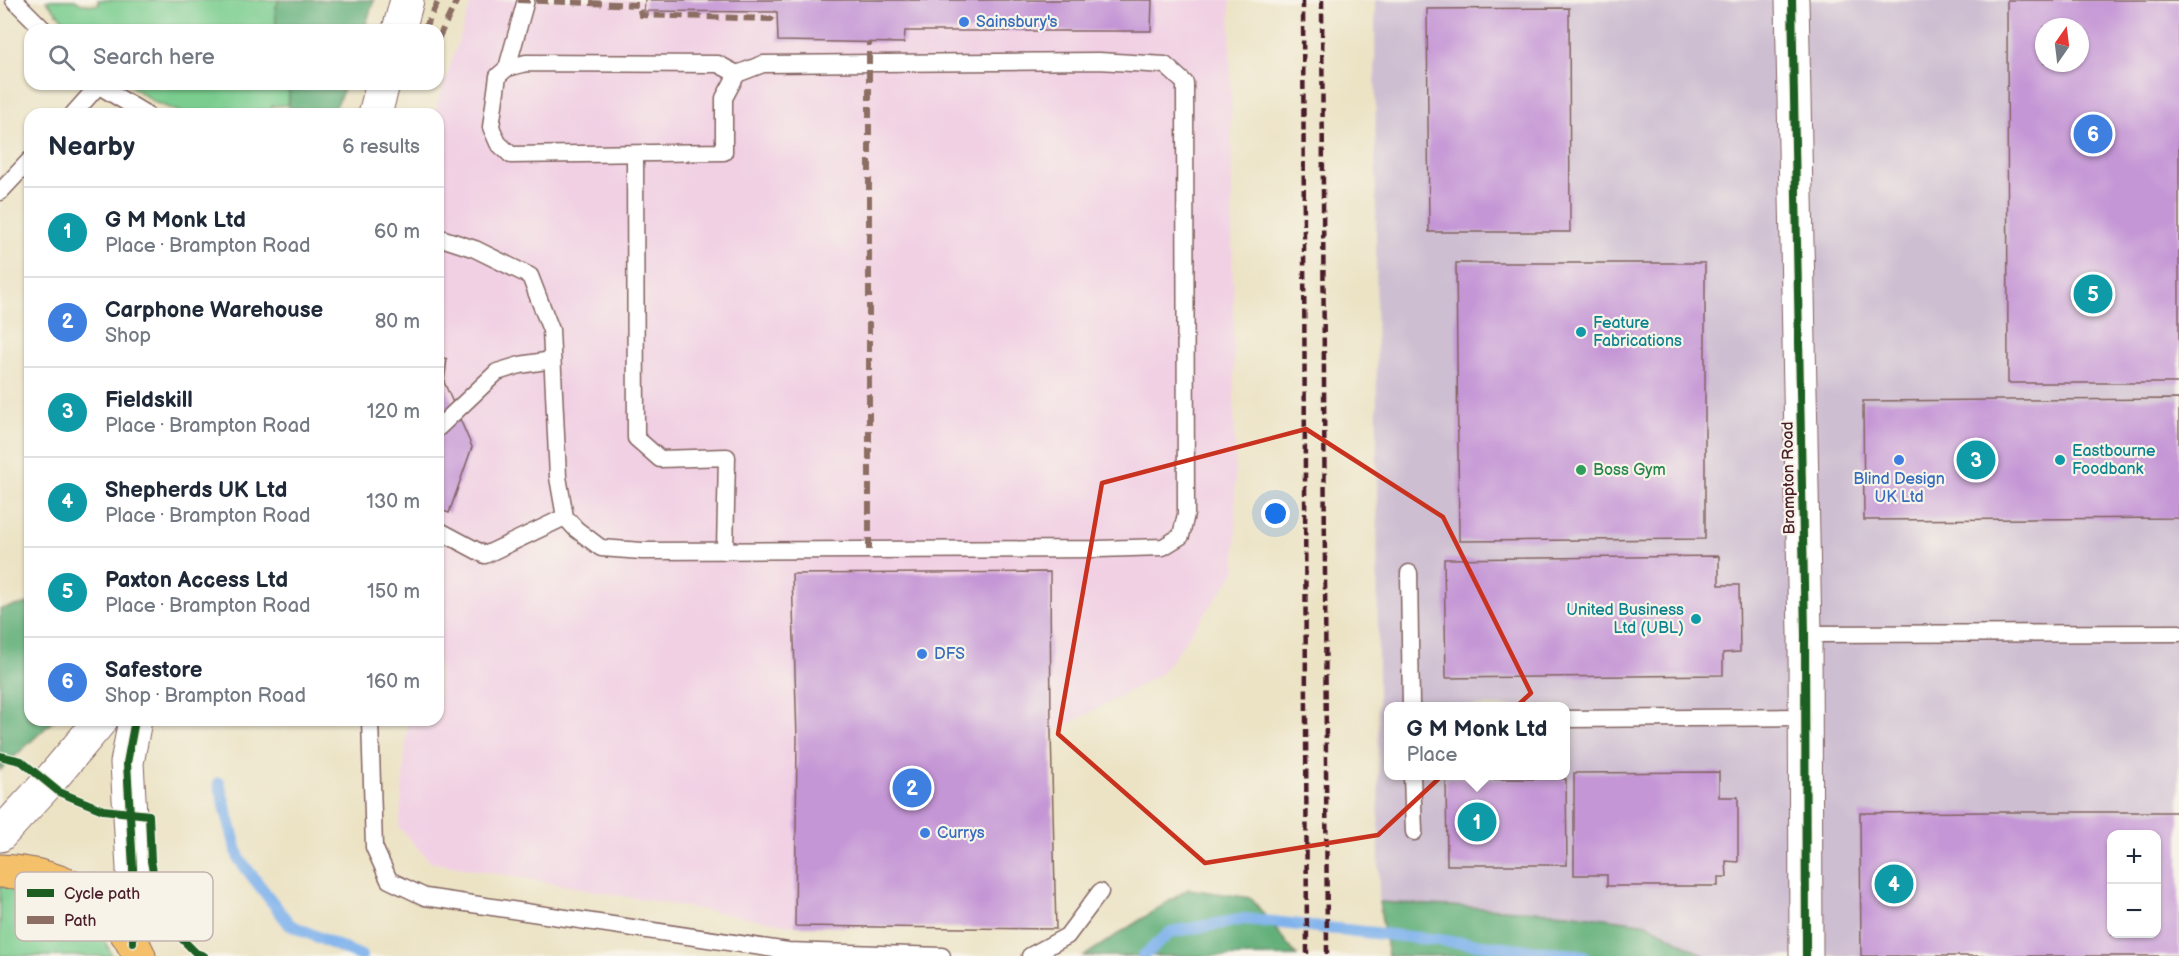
<!DOCTYPE html>
<meta charset="utf-8">
<style>
:root{--surface:#fff;--page:#f2f2f3;--text:#1f2937;--muted:#747a83;--line:#e0e1e3;--accent:#c8321e}
body{margin:0;font-family:"Balsamiq Sans",sans-serif;background:var(--page);color:var(--text)}
.controls{position:absolute;right:18px;bottom:18px;display:grid;overflow:hidden;border-radius:12px;box-shadow:0 2px 4px #0004}
.controls button{width:54px;height:54px;display:grid;place-items:center;padding:0;border:0;border-bottom:2px solid var(--line);background:var(--surface);color:var(--text);font:30px sans-serif}
.compass{position:absolute;left:2035px;top:18px;width:54px;height:54px;border-radius:50%;background:var(--surface);box-shadow:0 2px 4px #0004;rotate:14deg}
.you{position:absolute;left:1276px;top:514px;width:21px;height:21px;margin:-15px;border:4px solid #fff;border-radius:50%;background:#1a73e8;box-shadow:0 0 0 9px #1a73e833}
.badge{display:grid;place-items:center;width:39px;height:39px;border-radius:50%;background:var(--accent);color:#fff;font-size:20px;font-weight:700}
.pin{position:absolute;translate:-50% -50%;border:3px solid #fff;box-shadow:0 2px 6px #0006}
.popup{position:absolute;left:1384px;top:702px;width:186px;height:78px;box-sizing:border-box;display:grid;place-content:center;border-radius:12px;background:var(--surface);filter:drop-shadow(0 2px 4px #0005);font-size:20px;white-space:nowrap;color:var(--muted)}
.popup b{font-size:22px;color:var(--text)}
.popup::after{content:'';position:absolute;left:50%;top:100%;margin-left:-12px;border:12px solid transparent;border-top-color:var(--surface)}
.list{margin:0;padding:0;list-style:none}
h2{display:flex;justify-content:space-between;align-items:center;height:78px;margin:0;padding:0 24px;font-size:26px}
h2 small{font-size:20px;font-weight:400;color:var(--muted)}
.list li{display:grid;grid-template-columns:39px 1fr auto;gap:18px;align-items:center;box-sizing:border-box;height:90px;padding:0 24px;border-top:2px solid var(--line)}
.list b{display:block;font-size:22px;white-space:nowrap}
.list p{margin:0;font-size:20px;white-space:nowrap;color:var(--muted)}
.list em{font-size:20px;font-style:normal;color:var(--muted)}
.icon{flex:none;width:33px;height:33px;fill:none;stroke:currentColor;stroke-width:2;stroke-linecap:round;stroke-linejoin:round}
.map{position:relative;flex:none;width:2179px;height:956px;overflow:hidden}
.search{position:absolute;background:var(--surface);box-shadow:0 2px 4px #0004;left:24px;top:24px;width:420px;height:66px;display:flex;align-items:center;gap:15px;box-sizing:border-box;padding:0 21px;border-radius:18px;color:var(--muted);font-size:22px}
.panel{position:absolute;background:var(--surface);box-shadow:0 2px 4px #0004;left:24px;top:108px;width:420px;height:618px;border-radius:18px}
.map>svg:first-child{display:block}
</style>
<div class="map">
<svg width="2179" height="956" viewBox="0 0 2179 956">
<rect width="100%" height="100%" fill="#f7f3e8"/>
<filter id="ink" filterUnits="userSpaceOnUse"><feTurbulence type="fractalNoise" baseFrequency=".0167" numOctaves="2"/><feDisplacementMap in="SourceGraphic" scale="12" xChannelSelector="R" yChannelSelector="G"/><feConvolveMatrix kernelMatrix="1 2 1 2 8 2 1 2 1" color-interpolation-filters="sRGB"/></filter>
<filter id="wash" filterUnits="userSpaceOnUse"><feTurbulence type="fractalNoise" baseFrequency=".008" numOctaves="4" result="noise"/><feDisplacementMap in="SourceGraphic" scale="24" xChannelSelector="R" yChannelSelector="G"/><feGaussianBlur stdDeviation="1.35" result="paint"/><feColorMatrix in="noise" values="0 0 0 0 0 0 0 0 0 0 0 0 0 0 0 0 0 1.4 0 .05"/><feComposite in="paint" operator="in"/></filter>
<g filter="url(#wash)">
<rect width="100%" height="100%" fill="#ece3c5"/>
<path fill="#f1d0e4" d="M472,0H1230L1236,571L1162,673L1051,734L1056,929L794,926L430,862L399,827L408,720H438V114H434Z"/>
<path fill="#cebed1" fill-rule="evenodd" d="M1375,0H2179V956H1705L1648,924L1568,913L1379,902ZM2044,27H2080V63H2044ZM1388,706H1565V776H1388ZM2112,834H2156V934H2112Z"/>
<g fill="#7acd8f" stroke="#62765d" stroke-width="1.5">
<path d="M46,0H75L81,4L99,5L98,0H279L276,7V30H72Z"/>
<path d="M128,84H285L289,93L288,105L272,106L271,114H185L154,102Z"/>
<path d="M0,886C47,886 94,911 112,956H0Z"/>
</g>
<g fill="#63b07a" stroke="#566852" stroke-width="1.5">
<path d="M279,0H374L364,30H276V7Z"/>
<path d="M285,84H346L335,109L330,114H289V93Z"/>
<path d="M30,603V720H54L0,770V609Z"/>
<path d="M1188,889L1251,898L1297,956H1084Z"/>
<path d="M1379,902L1568,913L1648,924L1705,956H1388Z"/>
</g>
<g fill="none" stroke-linecap="round" stroke-linejoin="round">
<g stroke="#7fb2ec" stroke-width="12">
<path d="M219,783L239,859L290,925L361,956"/>
<path d="M1143,956L1171,932L1245,919L1584,956"/>
</g>
</g>
<g id="blocks">
<g fill="#c596d6" fill-rule="evenodd">
<path d="M645,0H1152L1151,31H905L904,43L778,41L777,12L644,11Z"/>
<path d="M2007,0H2179V383H2008ZM2044,27H2080V63H2044Z"/>
<path d="M1569,8L1570,232H1429L1427,9Z"/>
<path d="M1456,263H1705V539L1459,541Z"/>
<path d="M438,356L447,359L444,382L472,447L449,513L438,509Z"/>
<path d="M2179,399V518L1864,520L1863,401Z"/>
<path d="M1719,556V585H1739L1740,652L1723,653V675L1446,678L1444,559Z"/>
<path d="M1050,572L1051,733L1056,929L795,926L797,739L792,574Z"/>
<path d="M1719,772V797H1738V862L1726,861L1727,877H1718V886H1607V875H1574V773Z"/>
<path d="M1446,779H1566L1567,865H1447Z"/>
<path d="M1991,812H2179V956H1861L1860,813ZM2112,834H2157L2156,934H2112Z"/>
</g>
</g>
</g>
<g filter="url(#ink)">
<use href="#blocks" fill-opacity="0" stroke="#836461" stroke-width="1.5"/>
<g fill="none" stroke-linecap="round" stroke-linejoin="round">
<defs>
<g id="service">
<path d="M14,0L44,30"/>
<path d="M507,68L526,63L718,64L737,74"/>
<path d="M96,84L146,114"/>
<path d="M73,114L98,86"/>
<path d="M635,155L636,438L660,459L727,457L725,551"/>
<path d="M0,192L30,160"/>
<path d="M438,237L475,249L530,276L551,330L558,477L565,517L576,529L601,548L642,551L1099,549L1163,547L1181,536L1186,514L1185,83L1165,65L1099,61L763,64L737,74L724,98V152L511,155L498,143L491,127L498,76L507,68L526,0"/>
<path d="M438,428L497,372L520,365L552,360"/>
<path d="M438,530L485,555L565,517"/>
<path d="M1409,573L1411,706"/>
<path d="M1805,634L2179,633"/>
<path d="M1565,719L1805,717"/>
<path d="M370,720L374,847L389,880L425,897L788,951L942,956"/>
<path d="M1412,776L1414,832"/>
<path d="M1030,956L1067,936L1100,892"/>
</g>
<g id="minor">
<path d="M1792,0L1805,634L1806,956"/>
<path d="M399,30L407,0"/>
<path d="M375,114L383,84"/>
<path d="M0,835L47,784L101,720"/>
<path d="M133,943V868L127,763L135,720"/>
</g>
<path id="primary" d="M0,871C59,873 115,899 139,956"/>
</defs>
<use href="#service" stroke="#836461" stroke-width="19"/>
<use href="#minor" stroke="#836461" stroke-width="35"/>
<use href="#primary" stroke="#836461" stroke-width="35"/>
<use href="#service" stroke="#fff" stroke-width="16"/>
<use href="#minor" stroke="#fff" stroke-width="33"/>
<use href="#primary" stroke="#f4c16a" stroke-width="33"/>
<g stroke="#4a1f2b" stroke-width="4.5" stroke-dasharray="9 4.5" stroke-linecap="butt">
<path d="M1303,0L1307,956"/>
<path d="M1322,0L1327,956"/>
</g>
<g stroke="#8d6e63" stroke-width="6" stroke-dasharray="12 6" stroke-linecap="butt">
<path d="M518,0L639,5L641,15L771,19L777,12"/>
<path d="M424,30L439,0"/>
<path d="M438,39L457,0"/>
<path d="M869,550V42"/>
</g>
<defs>
<g id="cycleway">
<path d="M1792,0L1805,634L1806,956"/>
<path d="M0,756L21,761L59,792L103,810L149,815L151,861L162,919L196,953L204,956"/>
<path d="M133,943V868L127,763L135,720"/>
</g>
</defs>
<use href="#cycleway" stroke="#f7f3e8" stroke-width="11"/>
<use href="#cycleway" stroke="#1b5e20" stroke-width="8"/>
</g>
</g>
<path fill="none" stroke="#c8321e" stroke-width="4.5" stroke-linejoin="round" d="M1306,429L1443,517L1531,693L1378,835L1205,863L1058,734L1102,483Z"/>
<g fill="#3f7fe0" stroke="#f7f3e8" stroke-width="2">
<circle cx="964" cy="22" r="6"/>
<circle cx="1899" cy="460" r="6"/>
<circle cx="922" cy="654" r="6"/>
<circle cx="925" cy="833" r="6"/>
</g>
<g fill="#0f9aa8" stroke="#f7f3e8" stroke-width="2">
<circle cx="1581" cy="332" r="6"/>
<circle cx="2060" cy="460" r="6"/>
<circle cx="1696" cy="619" r="6"/>
</g>
<circle fill="#2e9e5b" stroke="#f7f3e8" stroke-width="2" cx="1581" cy="470" r="6"/>
<g text-anchor="middle" dominant-baseline="central" stroke-width="4.5" stroke-linejoin="round" paint-order="stroke">
<g font-size="16" fill="#366cbe" stroke="#f7f3e8" text-anchor="start">
<text x="976" y="22">Sainsbury's</text>
<text x="1899" y="479" text-anchor="middle">Blind Design<tspan x="1899" dy="18">UK Ltd</tspan></text>
<text x="934" y="654">DFS</text>
<text x="937" y="833">Currys</text>
</g>
<g font-size="16" fill="#0d838f" stroke="#f7f3e8" text-anchor="start">
<text x="1593" y="323">Feature<tspan x="1593" dy="18">Fabrications</tspan></text>
<text x="2072" y="451">Eastbourne<tspan x="2072" dy="18">Foodbank</tspan></text>
<text x="1684" y="610" text-anchor="end">United Business<tspan x="1684" dy="18">Ltd (UBL)</tspan></text>
</g>
<g font-size="16" fill="#27864d" stroke="#f7f3e8" text-anchor="start">
<text x="1593" y="470">Boss Gym</text>
</g>
<g font-size="16" fill="#4a1f2b" stroke="#f7f3e8">
<text transform="translate(1789 478) rotate(-91)">Brampton Road</text>
</g>
</g>
<rect x="15" y="872" width="198" height="69" rx="9" fill="#f7f3e8" stroke="#c3b3af" stroke-width="1.5"/>
<rect x="27" y="889" width="27" height="8" fill="#1b5e20"/>
<rect x="27" y="916" width="27" height="8" fill="#8d6e63"/>
<g font-size="16" fill="#4a1f2b">
<text x="64" y="899">Cycle path</text>
<text x="64" y="926">Path</text>
</g>
</svg>
<div class="controls">
<button>+</button>
<button>−</button>
</div>
<svg class="compass" viewBox="-18 -18 36 36"><path d="M0-13l5 13h-10z" fill="#e53935"/><path d="M0 13l5-13h-10z" fill="#747a83"/></svg>
<div class="you"></div>
<div class="pin badge" style="left:1477px;top:822px;background:#0f9aa8">1</div>
<div class="popup"><b>G M Monk Ltd</b>Place</div>
<div class="pin badge" style="left:912px;top:788px;background:#3f7fe0">2</div>
<div class="pin badge" style="left:1976px;top:460px;background:#0f9aa8">3</div>
<div class="pin badge" style="left:1894px;top:884px;background:#0f9aa8">4</div>
<div class="pin badge" style="left:2093px;top:294px;background:#0f9aa8">5</div>
<div class="pin badge" style="left:2093px;top:134px;background:#3f7fe0">6</div>
<div class="search"><svg class="icon" aria-label="search" viewBox="0 0 24 24"><circle cx="10" cy="10" r="6"/><path d="M15 15l6 6"/></svg>Search here</div>
<section class="panel">
<h2>Nearby<small>6 results</small></h2>
<ul class="list">
<li><span class="badge" style="background:#0f9aa8">1</span><div><b>G M Monk Ltd</b><p>Place · Brampton Road</p></div><em>60 m</em></li>
<li><span class="badge" style="background:#3f7fe0">2</span><div><b>Carphone Warehouse</b><p>Shop</p></div><em>80 m</em></li>
<li><span class="badge" style="background:#0f9aa8">3</span><div><b>Fieldskill</b><p>Place · Brampton Road</p></div><em>120 m</em></li>
<li><span class="badge" style="background:#0f9aa8">4</span><div><b>Shepherds UK Ltd</b><p>Place · Brampton Road</p></div><em>130 m</em></li>
<li><span class="badge" style="background:#0f9aa8">5</span><div><b>Paxton Access Ltd</b><p>Place · Brampton Road</p></div><em>150 m</em></li>
<li><span class="badge" style="background:#3f7fe0">6</span><div><b>Safestore</b><p>Shop · Brampton Road</p></div><em>160 m</em></li>
</ul>
</section>
</div>
